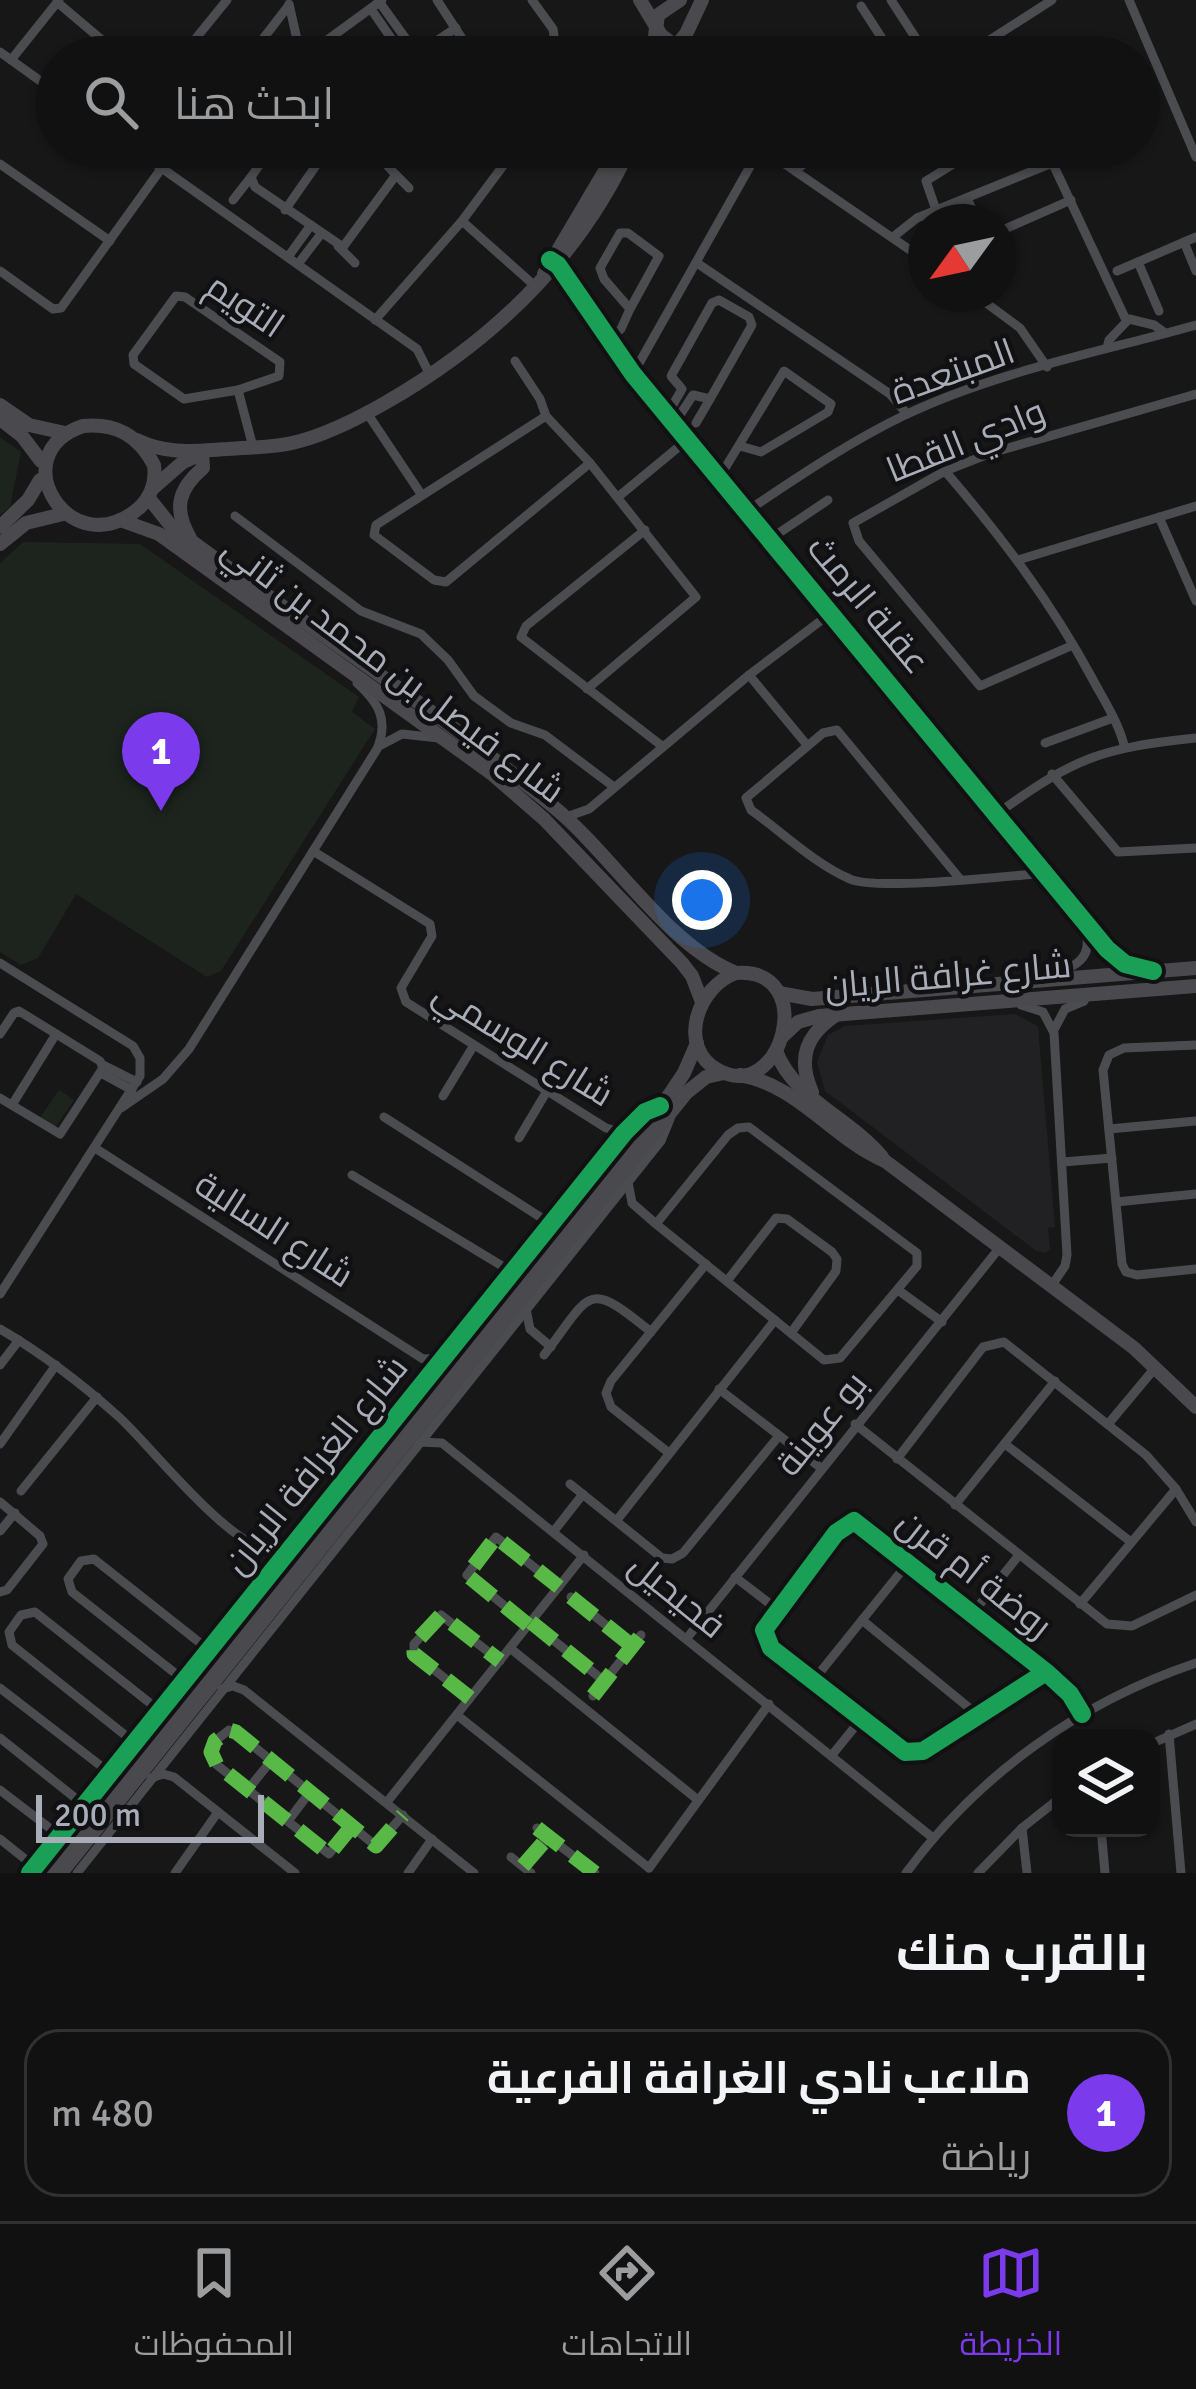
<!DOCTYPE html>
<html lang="ar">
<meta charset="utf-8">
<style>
:root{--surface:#111;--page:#1a1a1a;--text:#f1f3f6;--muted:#9c9d9f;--line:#303131;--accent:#7c3aed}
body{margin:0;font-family:Signika,Cairo,sans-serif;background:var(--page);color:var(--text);direction:rtl}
.controls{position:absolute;right:36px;bottom:36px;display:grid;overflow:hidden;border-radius:24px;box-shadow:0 3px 9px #0004}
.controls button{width:108px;height:108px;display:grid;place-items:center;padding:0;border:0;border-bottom:3px solid var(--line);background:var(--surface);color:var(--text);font:60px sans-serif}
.compass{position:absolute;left:908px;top:204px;width:108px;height:108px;border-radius:50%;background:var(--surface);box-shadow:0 3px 9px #0004;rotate:237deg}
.scale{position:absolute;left:36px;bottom:30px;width:228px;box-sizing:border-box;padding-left:12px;border:6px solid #a8adb8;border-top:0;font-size:33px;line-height:42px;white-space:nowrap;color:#a8adb8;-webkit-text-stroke:9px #111113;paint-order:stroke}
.you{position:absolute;left:702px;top:900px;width:42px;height:42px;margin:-30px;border:9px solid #fff;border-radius:50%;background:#1a73e8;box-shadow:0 0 0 18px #1a73e833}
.badge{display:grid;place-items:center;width:78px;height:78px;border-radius:50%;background:var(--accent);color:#fff;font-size:39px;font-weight:700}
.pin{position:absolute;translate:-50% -99px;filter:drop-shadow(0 3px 6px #0008)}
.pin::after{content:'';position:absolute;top:63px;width:42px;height:36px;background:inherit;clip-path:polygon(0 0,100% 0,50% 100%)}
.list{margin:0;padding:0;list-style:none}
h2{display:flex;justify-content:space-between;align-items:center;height:156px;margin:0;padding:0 48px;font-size:51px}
h2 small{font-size:39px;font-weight:400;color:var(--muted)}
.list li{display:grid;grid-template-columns:78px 1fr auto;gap:36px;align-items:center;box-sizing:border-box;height:168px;margin:0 24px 24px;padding:0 24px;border:3px solid var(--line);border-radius:36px}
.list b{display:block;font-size:45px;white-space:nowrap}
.list p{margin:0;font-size:39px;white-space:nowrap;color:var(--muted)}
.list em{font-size:39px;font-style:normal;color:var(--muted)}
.icon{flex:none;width:66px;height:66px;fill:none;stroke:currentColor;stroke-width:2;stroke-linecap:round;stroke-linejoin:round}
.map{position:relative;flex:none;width:1196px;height:1873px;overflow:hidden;direction:ltr}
.search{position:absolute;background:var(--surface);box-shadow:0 3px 9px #0004;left:36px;right:36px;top:36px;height:132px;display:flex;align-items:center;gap:30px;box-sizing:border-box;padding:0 42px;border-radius:66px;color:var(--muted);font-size:45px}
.sheet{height:348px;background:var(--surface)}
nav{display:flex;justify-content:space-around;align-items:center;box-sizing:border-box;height:168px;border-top:3px solid var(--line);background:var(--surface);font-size:33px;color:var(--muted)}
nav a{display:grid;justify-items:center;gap:6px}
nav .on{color:var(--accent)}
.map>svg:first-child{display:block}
</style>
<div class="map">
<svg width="1196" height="1873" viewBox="0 0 1196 1873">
<rect width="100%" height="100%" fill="#171717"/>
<path fill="#212123" d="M1015,1014L1038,1026L1055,1227L1048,1228L1050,1250L1044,1253L1035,1250L825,1091L817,1062L828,1035L845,1026Z"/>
<g fill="#1d241e">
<path d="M0,437L21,452L10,507L0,515Z"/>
<path d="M23,542L140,544L359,697L352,712L375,729L221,971L207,977L76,894L38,958L21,965L0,952V563Z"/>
<path d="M59,1090L74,1100L54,1129L39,1119Z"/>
</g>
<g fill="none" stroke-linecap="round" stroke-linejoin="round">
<g stroke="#4b4c50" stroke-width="9">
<path d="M437,0L474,57"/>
<path d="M532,0L553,29L557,57"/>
<path d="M891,0L928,57"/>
<path d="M1129,0L1196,157"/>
<path d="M57,2L122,57"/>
<path d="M380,3L419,57"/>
<path d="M289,4L301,57"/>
<path d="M861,6L894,57"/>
<path d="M371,9L404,57"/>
<path d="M995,38L1003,57"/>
<path d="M818,47L825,57"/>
<path d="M188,48L227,0"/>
<path d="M0,52L57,93"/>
<path d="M249,57L289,5"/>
<path d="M304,57L382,0"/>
<path d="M412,57L456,28"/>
<path d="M963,57L1052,0"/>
<path d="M11,60L59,0"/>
<path d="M132,147L417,349L430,375"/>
<path d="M272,147L251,177L255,187L343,247L396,175L370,147"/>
<path d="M517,147L462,221L535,286"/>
<path d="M760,147L926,261"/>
<path d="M1045,147L1126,320"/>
<path d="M977,156L993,147"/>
<path d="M0,164L110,241"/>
<path d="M796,170L827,147"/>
<path d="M396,175L409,188"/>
<path d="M967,198L978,222"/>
<path d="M233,200L251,177"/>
<path d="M285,210L329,147"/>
<path d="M936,210L926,181L963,158"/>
<path d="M998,232L1071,200"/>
<path d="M620,233H628L659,256L630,309L604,279L600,268Z"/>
<path d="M893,237L917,218L1052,163"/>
<path d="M1184,242L1196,271"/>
<path d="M338,246L355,263"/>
<path d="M288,257L311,225"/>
<path d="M554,262L633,374L1080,917L1119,961L1143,967"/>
<path d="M1138,262L1159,311"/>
<path d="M697,263L890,394L907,414"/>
<path d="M298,264L321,234"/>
<path d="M0,271L53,309L61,308L161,169"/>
<path d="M1117,271L1196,237"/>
<path d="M974,294L1020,328L1047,367"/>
<path d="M176,296L185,297L280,362L279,376L238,390L184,399L134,364L133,355Z"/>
<path d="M375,320L462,221"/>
<path d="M608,339L621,329L630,309"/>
<path d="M1107,348L1109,340L1129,319L1154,325L1165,333"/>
<path d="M515,361L540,399L546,416"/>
<path d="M633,374L761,147"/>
<path d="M238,390L253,447"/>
<path d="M367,413L421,494"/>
<path d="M667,415L682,389L671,376L712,303L719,300L749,317L752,325L710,399L693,395L674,424"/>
<path d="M546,416L590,463L446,582L434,580L374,535L376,525Z"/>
<path d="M696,423L710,399"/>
<path d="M945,471C1001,536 1051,602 1092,678C1103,699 1118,721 1124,745"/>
<path d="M719,478L784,371L831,404L828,412L761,452L740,446"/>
<path d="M618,497L687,440"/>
<path d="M747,511C798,477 849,442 905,415C995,372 1100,352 1196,325"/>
<path d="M235,516L361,611L421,634L448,660L474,696L511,723L545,735L614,787"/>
<path d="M1159,517L1196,601"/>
<path d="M645,530L526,626L521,637L662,746"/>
<path d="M770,539L828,500"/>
<path d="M1018,560L1196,506"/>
<path d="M1073,645L980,686L859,541L853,523L945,471L991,453L1196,394"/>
<path d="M749,675L807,745"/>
<path d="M587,689L696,597L590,463"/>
<path d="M1045,743L1113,718"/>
<path d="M381,745L402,734L439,738"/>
<path d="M1052,774L1118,852L1196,848"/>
<path d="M998,813C1076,757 1101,748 1196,738"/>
<path d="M566,817L589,809L749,675L831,613"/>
<path d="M313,851L430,924L432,936L401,988L406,1002L606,1128L624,1133"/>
<path d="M960,879L837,730L823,733L746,798L751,810C782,832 815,864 850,879C876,891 1009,876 1045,873"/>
<path d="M0,963L133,1046L140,1058V1076L0,1294"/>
<path d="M1049,976C1074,967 1096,959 1084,927"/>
<path d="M1021,1005L1043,1012L1054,1033L1067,1255L1065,1266L1052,1285"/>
<path d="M1055,1028L1065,1009L1084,1001"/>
<path d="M0,1034L14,1013L19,1011L100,1061L103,1068L60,1134L0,1098"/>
<path d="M1196,1045L1124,1048L1109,1055L1103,1070L1122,1264L1126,1272L1137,1275L1196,1269"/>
<path d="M103,1065L137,1082"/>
<path d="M101,1073L132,1090"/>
<path d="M443,1096L474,1045"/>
<path d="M12,1105L56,1034"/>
<path d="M121,1108L163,1079L189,1049L377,749C389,720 379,703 357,683"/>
<path d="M384,1117L551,1224"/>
<path d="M1109,1129L1196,1121"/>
<path d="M519,1138L547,1091"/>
<path d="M95,1148L423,1359L441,1358"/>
<path d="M1063,1162L1112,1158"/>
<path d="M352,1175L512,1272"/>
<path d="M628,1182L632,1203L656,1224L824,1360L840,1358L917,1266V1253L749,1127L738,1128L728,1135L656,1224"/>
<path d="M1116,1202L1196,1194"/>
<path d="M727,1281L776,1218L787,1219L832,1252L837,1259L836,1271L791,1333"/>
<path d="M898,1290L942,1322"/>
<path d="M526,1309L530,1329L551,1347"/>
<path d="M0,1329C43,1354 82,1384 119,1417C157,1452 234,1556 286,1555"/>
<path d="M544,1355C592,1293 585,1278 651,1332"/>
<path d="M0,1365L19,1340"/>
<path d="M719,1389L821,1468"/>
<path d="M1109,1423L1155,1368"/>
<path d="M855,1424L1107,1624L1132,1626L1196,1595"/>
<path d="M419,1442L442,1443L933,1838"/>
<path d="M0,1444L56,1365"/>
<path d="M1005,1444L1131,1542"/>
<path d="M669,1453L611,1407L606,1393L611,1381L706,1264"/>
<path d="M897,1459L983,1347L1004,1342L1146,1455L1176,1489L1196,1522"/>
<path d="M570,1484L662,1558L672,1559L683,1553L778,1437"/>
<path d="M21,1491L97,1397"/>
<path d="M0,1502L40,1536L43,1544L7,1590L0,1592"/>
<path d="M955,1505L1055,1381"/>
<path d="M617,1520L775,1320"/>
<path d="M0,1531L15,1513"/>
<path d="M554,1531L583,1494"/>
<path d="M735,1577L778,1610"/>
<path d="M571,1597L632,1646"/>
<path d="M1080,1604L1176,1489"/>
<path d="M972,1614L1019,1555"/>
<path d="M862,1620L979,1716"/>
<path d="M531,1622L604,1681"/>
<path d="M528,1625L467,1575L496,1537L559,1587"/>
<path d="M687,1638L1001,1246"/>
<path d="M510,1648L698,1800"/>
<path d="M1046,1672L923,1751L905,1752L771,1648L764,1630L836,1533L854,1521L1046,1672L1070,1694L1082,1714"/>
<path d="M185,1681L72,1592L68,1579L81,1561L94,1559L209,1650"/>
<path d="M813,1681L908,1563"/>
<path d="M0,1688L110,1773"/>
<path d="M222,1689L233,1686L244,1690L474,1873"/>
<path d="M593,1696L641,1635"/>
<path d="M470,1698L414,1654V1644L441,1615L500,1661"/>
<path d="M457,1715L649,1868"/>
<path d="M1169,1734L1181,1873"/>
<path d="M0,1738L84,1805"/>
<path d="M135,1743L12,1645L9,1632L21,1615L35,1612L160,1711"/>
<path d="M1151,1744L1196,1724"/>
<path d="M832,1755L862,1718"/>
<path d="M151,1778L163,1774L174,1777L295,1873"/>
<path d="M249,1788L271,1761"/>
<path d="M0,1790L60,1836"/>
<path d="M387,1802L584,1555"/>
<path d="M288,1821L310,1792"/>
<path d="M352,1826L329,1854L217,1765L211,1752L215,1741L229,1730L236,1732C283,1770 330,1808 376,1846L403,1815"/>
<path d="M537,1828L595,1873"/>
<path d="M1022,1828L1027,1873"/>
<path d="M1101,1828L1105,1873"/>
<path d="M0,1839L35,1867"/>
<path d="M511,1857L531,1873"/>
<path d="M523,1866L549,1836"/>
<path d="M649,1868L769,1704"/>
<path d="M30,1873L624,1133L655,1108"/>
<path d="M77,1873L661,1141L670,1119"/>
<path d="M175,1873L218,1812"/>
<path d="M408,1873L432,1839"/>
<path d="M906,1873C978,1775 1080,1702 1196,1663"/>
<path d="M978,1873L1022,1828L1061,1797"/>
</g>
<g stroke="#4a4a4e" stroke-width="14">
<path d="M640,0L661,35L675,46"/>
<path d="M652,57L658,15L680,0"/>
<path d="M666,57L686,34L702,0"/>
<path d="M544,274L619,147"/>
<path d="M0,405L29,425L65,433"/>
<path d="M0,419L22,436L41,461"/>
<path d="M83,426C116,423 138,435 154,465C156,481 152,496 139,508C71,567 0,454 83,426Z"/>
<path d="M137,440C168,455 194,451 227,449C248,447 271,448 292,443C324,436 357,419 385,403C491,342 579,259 630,147"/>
<path d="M152,489L183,462L201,454"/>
<path d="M148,497L171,526C298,621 433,706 555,808C614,857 667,945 736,973"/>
<path d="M120,520L159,534L491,773L544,819L682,963L692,976L702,1002"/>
<path d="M0,527L28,500L40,480"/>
<path d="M190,538C173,509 178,489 203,468L202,453"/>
<path d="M0,544L26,523L63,514"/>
<path d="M736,973C820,967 782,1106 718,1070C676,1047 698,986 736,973Z"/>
<path d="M779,993L812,999L1196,968"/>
<path d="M783,1036L798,1022L819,1016L1196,986"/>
<path d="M776,1051C793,1098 851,1119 882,1157"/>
<path d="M740,1075C798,1085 832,1138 885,1161L1134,1348L1196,1407"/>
<path d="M812,1092C797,1058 806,1035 836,1015"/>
<path d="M46,1873L670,1094L684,1073L697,1043"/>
<path d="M61,1873L686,1093L706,1077L724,1073"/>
</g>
<g stroke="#58b947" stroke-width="15" stroke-dasharray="30 15" stroke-linecap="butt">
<path d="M571,1597L632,1646"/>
<path d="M531,1622L604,1681"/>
<path d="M528,1625L467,1575L496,1537L559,1587"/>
<path d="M593,1696L641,1635"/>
<path d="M470,1698L414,1654V1644L441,1615L500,1661"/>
<path d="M352,1826L329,1854L217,1765L211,1752L215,1741L229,1730L236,1732C283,1770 330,1808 376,1846L403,1815"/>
<path d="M537,1828L595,1873"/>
<path d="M523,1866L549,1836"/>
</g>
<defs>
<g id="cycleway">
<path d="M550,260L558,265L633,374L1107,949L1125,964L1153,971"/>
<path d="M1046,1672L923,1751L905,1752L771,1648L764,1630L836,1533L854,1521L1046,1672L1070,1694L1082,1714"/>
<path d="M30,1873L624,1133L645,1112L660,1106"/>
</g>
</defs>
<use href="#cycleway" stroke="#111113" stroke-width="26"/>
<use href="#cycleway" stroke="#1a9f57" stroke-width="18"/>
</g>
<g text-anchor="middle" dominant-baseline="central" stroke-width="9" stroke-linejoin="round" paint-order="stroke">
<g font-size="36" fill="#a8adb8" stroke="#111113">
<text transform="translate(245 306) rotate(34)">التويم</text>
<text transform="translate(953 372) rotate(-20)">المبتعدة</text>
<text transform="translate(966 441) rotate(-22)">وادي القطا</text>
<text transform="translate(868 605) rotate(50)">عقلة الرمث</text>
<text transform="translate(393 670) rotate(37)">شارع فيصل بن محمد بن ثاني</text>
<text transform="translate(948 976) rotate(-5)">شارع غرافة الريان</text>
<text transform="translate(523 1044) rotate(32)">شارع الوسمي</text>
<text transform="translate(274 1230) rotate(33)">شارع السالية</text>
<text transform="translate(822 1424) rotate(-51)">بو عوينة</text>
<text transform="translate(316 1465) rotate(-51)">شارع الغرافة الريان</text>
<text transform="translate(974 1574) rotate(38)">روضة أم قرن</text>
<text transform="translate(677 1596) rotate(39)">فحيحيل</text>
</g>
</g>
</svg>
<div class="controls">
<button><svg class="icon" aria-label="layers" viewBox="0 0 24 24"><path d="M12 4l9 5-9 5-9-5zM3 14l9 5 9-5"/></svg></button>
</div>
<svg class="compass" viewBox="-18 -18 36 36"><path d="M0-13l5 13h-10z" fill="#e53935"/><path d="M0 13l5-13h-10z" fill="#9c9d9f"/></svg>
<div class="scale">200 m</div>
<div class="you"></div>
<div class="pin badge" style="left:161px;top:811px">1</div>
<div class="search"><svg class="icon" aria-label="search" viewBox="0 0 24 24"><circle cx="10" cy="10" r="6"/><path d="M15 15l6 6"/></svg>ابحث هنا</div>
</div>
<section class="sheet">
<h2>بالقرب منك<small></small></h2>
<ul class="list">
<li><span class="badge">1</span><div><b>ملاعب نادي الغرافة الفرعية</b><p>رياضة</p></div><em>480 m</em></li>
</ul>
</section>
<nav>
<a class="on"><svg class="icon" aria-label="map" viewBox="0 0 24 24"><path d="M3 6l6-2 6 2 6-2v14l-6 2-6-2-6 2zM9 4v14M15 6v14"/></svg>الخريطة</a>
<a><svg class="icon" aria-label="directions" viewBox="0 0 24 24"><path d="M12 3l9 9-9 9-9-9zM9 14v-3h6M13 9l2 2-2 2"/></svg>الاتجاهات</a>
<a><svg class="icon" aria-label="saved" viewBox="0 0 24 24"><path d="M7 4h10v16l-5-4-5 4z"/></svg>المحفوظات</a>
</nav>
